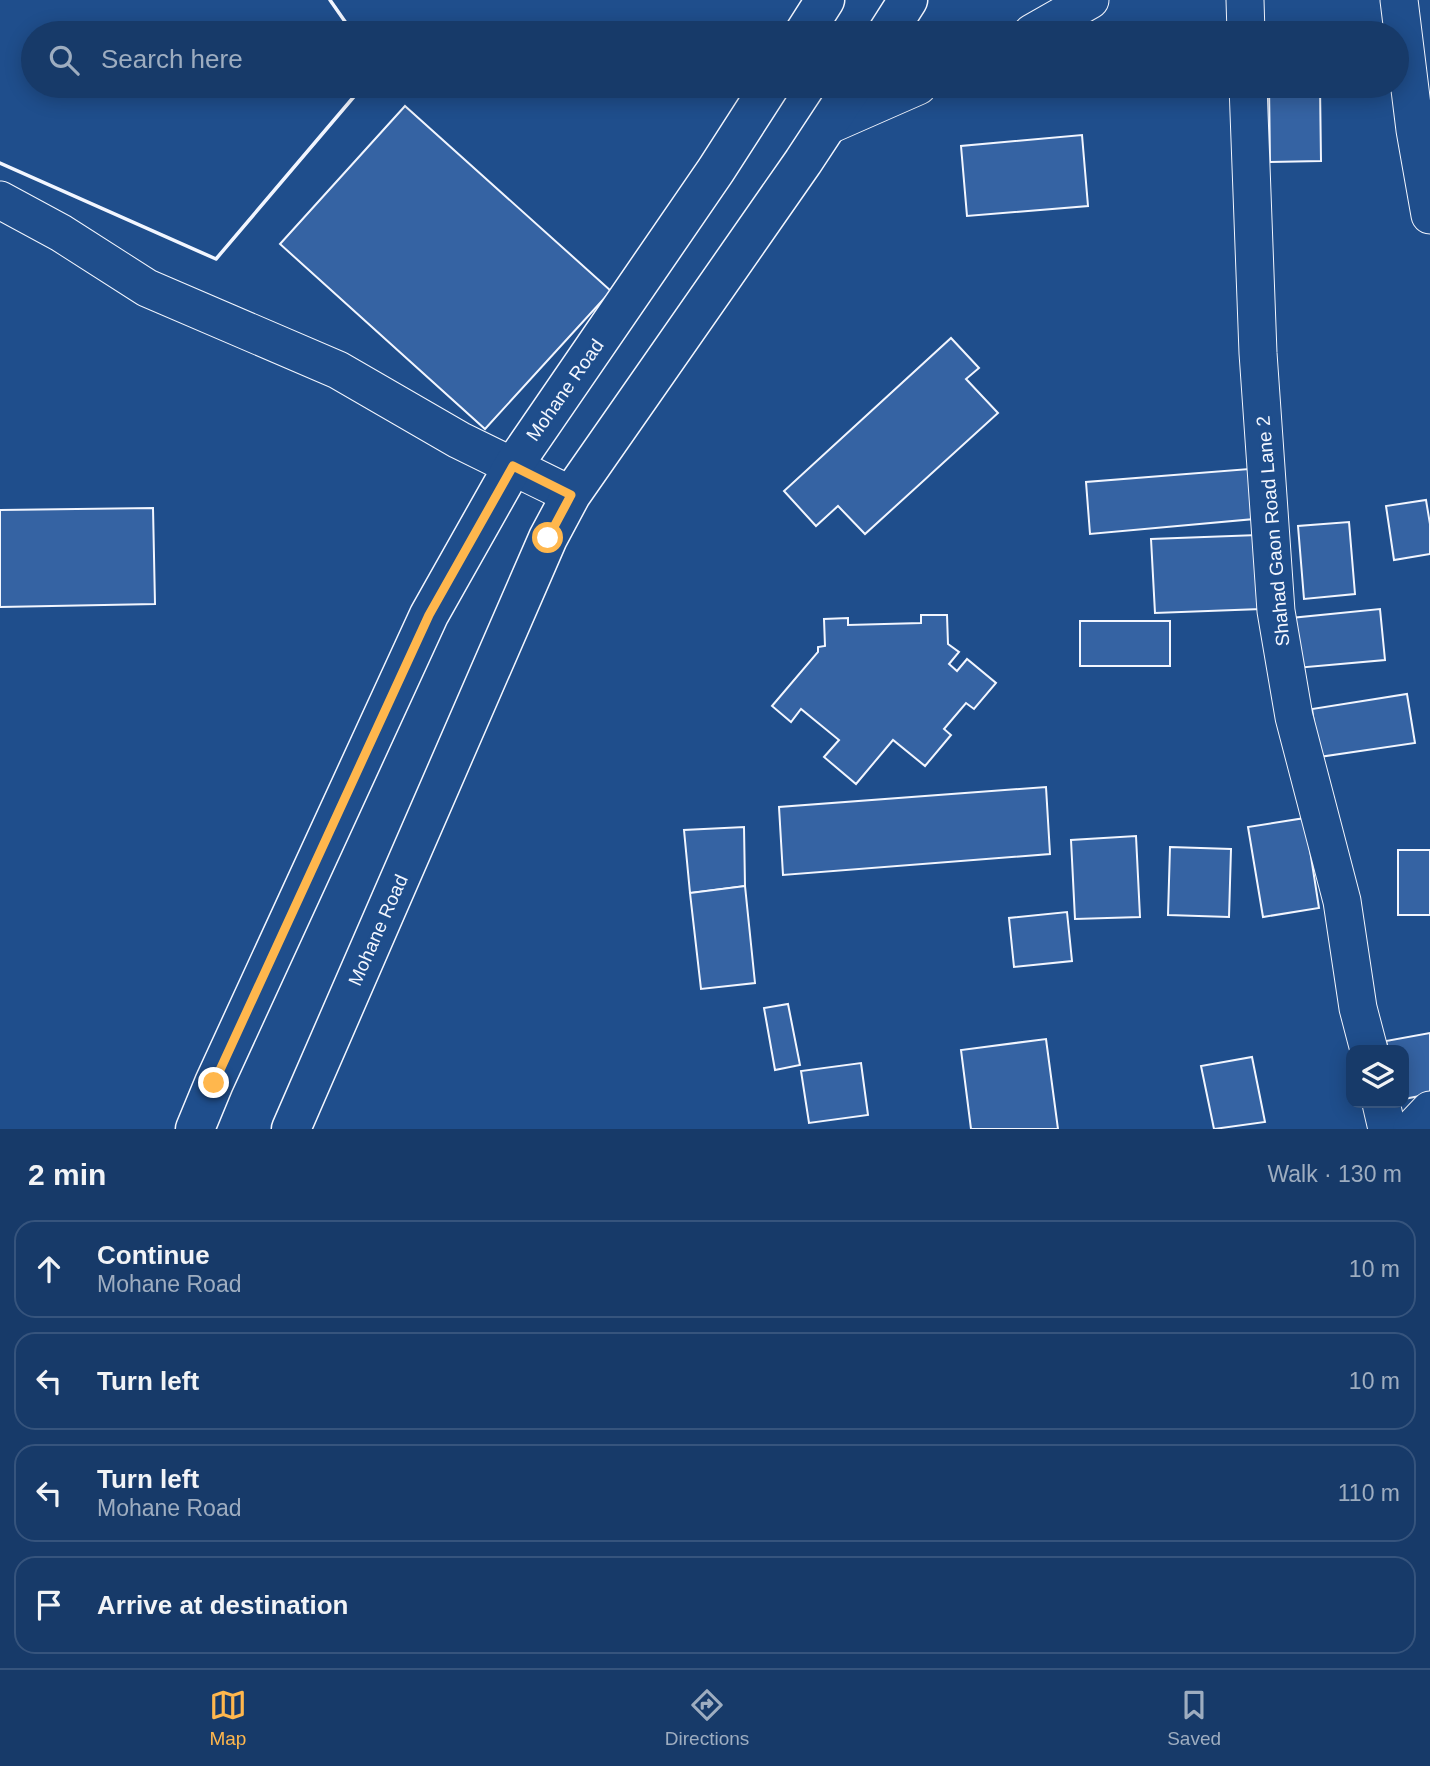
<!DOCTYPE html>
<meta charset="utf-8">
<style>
:root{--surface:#173a69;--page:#244571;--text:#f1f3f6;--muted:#9eadc0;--line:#36547d;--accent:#ffb74d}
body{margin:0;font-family:Arial,sans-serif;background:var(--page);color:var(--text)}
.controls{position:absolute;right:21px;bottom:21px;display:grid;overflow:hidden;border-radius:14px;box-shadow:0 4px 18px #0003}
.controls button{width:63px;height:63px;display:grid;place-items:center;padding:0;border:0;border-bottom:2px solid var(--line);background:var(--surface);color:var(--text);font:35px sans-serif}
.stop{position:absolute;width:21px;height:21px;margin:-16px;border:5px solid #ffb74d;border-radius:50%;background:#fff}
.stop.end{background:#ffb74d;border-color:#fff;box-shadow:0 2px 7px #0008}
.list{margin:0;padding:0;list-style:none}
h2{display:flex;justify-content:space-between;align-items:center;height:91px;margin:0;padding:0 28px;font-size:30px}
h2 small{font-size:23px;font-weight:400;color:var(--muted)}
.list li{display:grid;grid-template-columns:46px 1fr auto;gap:21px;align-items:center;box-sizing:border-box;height:98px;margin:0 14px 14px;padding:0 14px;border:2px solid var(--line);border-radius:21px}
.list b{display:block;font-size:26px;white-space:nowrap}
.list p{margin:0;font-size:23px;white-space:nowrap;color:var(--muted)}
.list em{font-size:23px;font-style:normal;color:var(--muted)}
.icon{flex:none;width:38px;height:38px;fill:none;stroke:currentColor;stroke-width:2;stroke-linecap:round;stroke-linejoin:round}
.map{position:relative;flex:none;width:1430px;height:1129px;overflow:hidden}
.search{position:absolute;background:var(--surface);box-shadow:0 4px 18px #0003;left:21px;right:21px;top:21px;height:77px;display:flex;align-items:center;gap:18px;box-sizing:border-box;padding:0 24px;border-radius:38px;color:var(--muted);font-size:26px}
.sheet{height:539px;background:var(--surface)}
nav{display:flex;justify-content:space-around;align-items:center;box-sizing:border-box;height:98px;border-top:2px solid var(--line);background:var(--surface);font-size:19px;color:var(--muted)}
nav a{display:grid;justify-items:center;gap:4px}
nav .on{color:var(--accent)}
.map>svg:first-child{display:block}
</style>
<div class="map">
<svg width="1430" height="1129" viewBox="0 0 1430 1129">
<rect width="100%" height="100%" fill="#1f4e8c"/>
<g fill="#3563a3" stroke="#f2f6ff" stroke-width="2">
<path d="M1269,86H1320L1321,161L1270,162Z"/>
<path d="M405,106L611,291L485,429L280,244Z"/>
<path d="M1082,135L1088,206L967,216L961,146Z"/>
<path d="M951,338L979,368L966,379L998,413L865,534L838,506L816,526L784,491Z"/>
<path d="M1249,469L1254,519L1090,534L1086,482Z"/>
<path d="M1426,500L1430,524V554L1394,560L1386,506Z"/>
<path d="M153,508L155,604L0,607V510Z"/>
<path d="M1349,522L1355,594L1304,599L1298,526Z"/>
<path d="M1258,535L1261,609L1155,613L1151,539Z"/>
<path d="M1380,609L1385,660L1296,668L1291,618Z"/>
<path d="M921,615H947L948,644L959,652L949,664L957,671L967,659L996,683L974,709L966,703L944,729L951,735L925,766L893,740L856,784L824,757L839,740L801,709L791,722L772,706L818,652V647L825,646L824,619L848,618V625L921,623Z"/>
<rect x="1080" y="621" width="90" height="45"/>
<path d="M1407,694L1415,743L1319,757L1312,709Z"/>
<path d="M1046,787L1050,854L783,875L779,807Z"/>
<path d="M1305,818L1319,908L1263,917L1248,827Z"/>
<path d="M744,827L745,886L690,893L684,830Z"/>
<path d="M1136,836L1140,917L1075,919L1071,840Z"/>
<path d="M1170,847L1231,849L1229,917L1168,915Z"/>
<rect x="1398" y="850" width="32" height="65"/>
<path d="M745,886L755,983L701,989L690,893Z"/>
<path d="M1067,912L1072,961L1014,967L1009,918Z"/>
<path d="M788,1004L800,1065L775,1070L764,1008Z"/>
<path d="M1430,1033V1094L1404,1099V1050H1388L1386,1041Z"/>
<path d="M1046,1039L1058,1129H971L961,1050Z"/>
<path d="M1252,1057L1265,1122L1214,1129L1201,1066Z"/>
<path d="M861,1063L868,1115L809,1123L801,1071Z"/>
</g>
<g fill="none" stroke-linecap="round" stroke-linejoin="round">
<defs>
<g id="street">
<path d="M1245,0L1246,33"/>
<path d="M1399,0L1415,130L1430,215"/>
<path d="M1032,33L1090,0"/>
<path d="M1248,86L1258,353L1276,611L1294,717L1342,901L1358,1008L1369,1050"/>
<path d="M827,126L918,86"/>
<path d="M0,200L61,233L147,288L338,370L459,440L571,495"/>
<path d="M1381,1103L1387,1129"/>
<path d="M1412,1129L1430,1110"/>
</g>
<g id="primary">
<path d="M804,33L825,0"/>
<path d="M887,33L908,0"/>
<path d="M195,1129L214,1083L429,615L513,466L716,170L770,86"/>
<path d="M291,1129L548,538L571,495L803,162L853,86"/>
</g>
</defs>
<use href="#street" stroke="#f2f6ff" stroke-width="39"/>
<use href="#primary" stroke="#f2f6ff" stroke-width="41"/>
<use href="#street" stroke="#1f4e8c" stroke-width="37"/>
<use href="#primary" stroke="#1f4e8c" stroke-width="38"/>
<g stroke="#f2f6ff" stroke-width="3.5">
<path d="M330,0L353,33"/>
<path d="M0,163L216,259L363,86"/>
</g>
</g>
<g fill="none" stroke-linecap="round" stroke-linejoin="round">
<path stroke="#ffb74d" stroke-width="9" d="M214,1083L429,615L513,466L571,495L548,538"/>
</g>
<g text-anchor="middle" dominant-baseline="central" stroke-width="5" stroke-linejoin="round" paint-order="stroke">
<g font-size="19" fill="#f2f6ff" stroke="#1f4e8c">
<text transform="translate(565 390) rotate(-55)">Mohane Road</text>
<text transform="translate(1273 531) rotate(-95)">Shahad Gaon Road Lane 2</text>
<text transform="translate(378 930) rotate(-66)">Mohane Road</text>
</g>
</g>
</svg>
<div class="controls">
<button><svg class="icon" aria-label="layers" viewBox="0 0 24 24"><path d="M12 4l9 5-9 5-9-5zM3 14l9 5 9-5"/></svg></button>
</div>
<div class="stop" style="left:548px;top:538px"></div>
<div class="stop end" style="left:214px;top:1083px"></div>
<div class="search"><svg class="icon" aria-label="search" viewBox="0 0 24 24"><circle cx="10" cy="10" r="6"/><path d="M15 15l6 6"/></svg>Search here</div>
</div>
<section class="sheet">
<h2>2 min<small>Walk · 130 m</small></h2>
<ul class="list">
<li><svg class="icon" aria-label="ahead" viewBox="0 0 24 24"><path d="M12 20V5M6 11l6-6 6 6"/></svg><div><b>Continue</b><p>Mohane Road</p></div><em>10 m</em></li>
<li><svg class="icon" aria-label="left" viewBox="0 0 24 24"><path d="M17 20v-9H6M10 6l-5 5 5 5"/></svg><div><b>Turn left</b></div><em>10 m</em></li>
<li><svg class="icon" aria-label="left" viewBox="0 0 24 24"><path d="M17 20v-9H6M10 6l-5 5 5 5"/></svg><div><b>Turn left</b><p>Mohane Road</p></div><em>110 m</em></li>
<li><svg class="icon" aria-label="arrive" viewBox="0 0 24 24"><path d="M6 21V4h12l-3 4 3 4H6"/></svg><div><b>Arrive at destination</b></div></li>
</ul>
</section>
<nav>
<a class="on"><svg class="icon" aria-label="map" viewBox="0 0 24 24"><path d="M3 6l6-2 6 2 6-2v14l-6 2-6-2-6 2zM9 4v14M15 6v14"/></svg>Map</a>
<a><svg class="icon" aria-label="directions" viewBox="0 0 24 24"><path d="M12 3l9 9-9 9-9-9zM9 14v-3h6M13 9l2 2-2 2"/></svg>Directions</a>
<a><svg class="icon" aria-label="saved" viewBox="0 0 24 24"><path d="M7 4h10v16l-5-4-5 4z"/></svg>Saved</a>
</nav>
